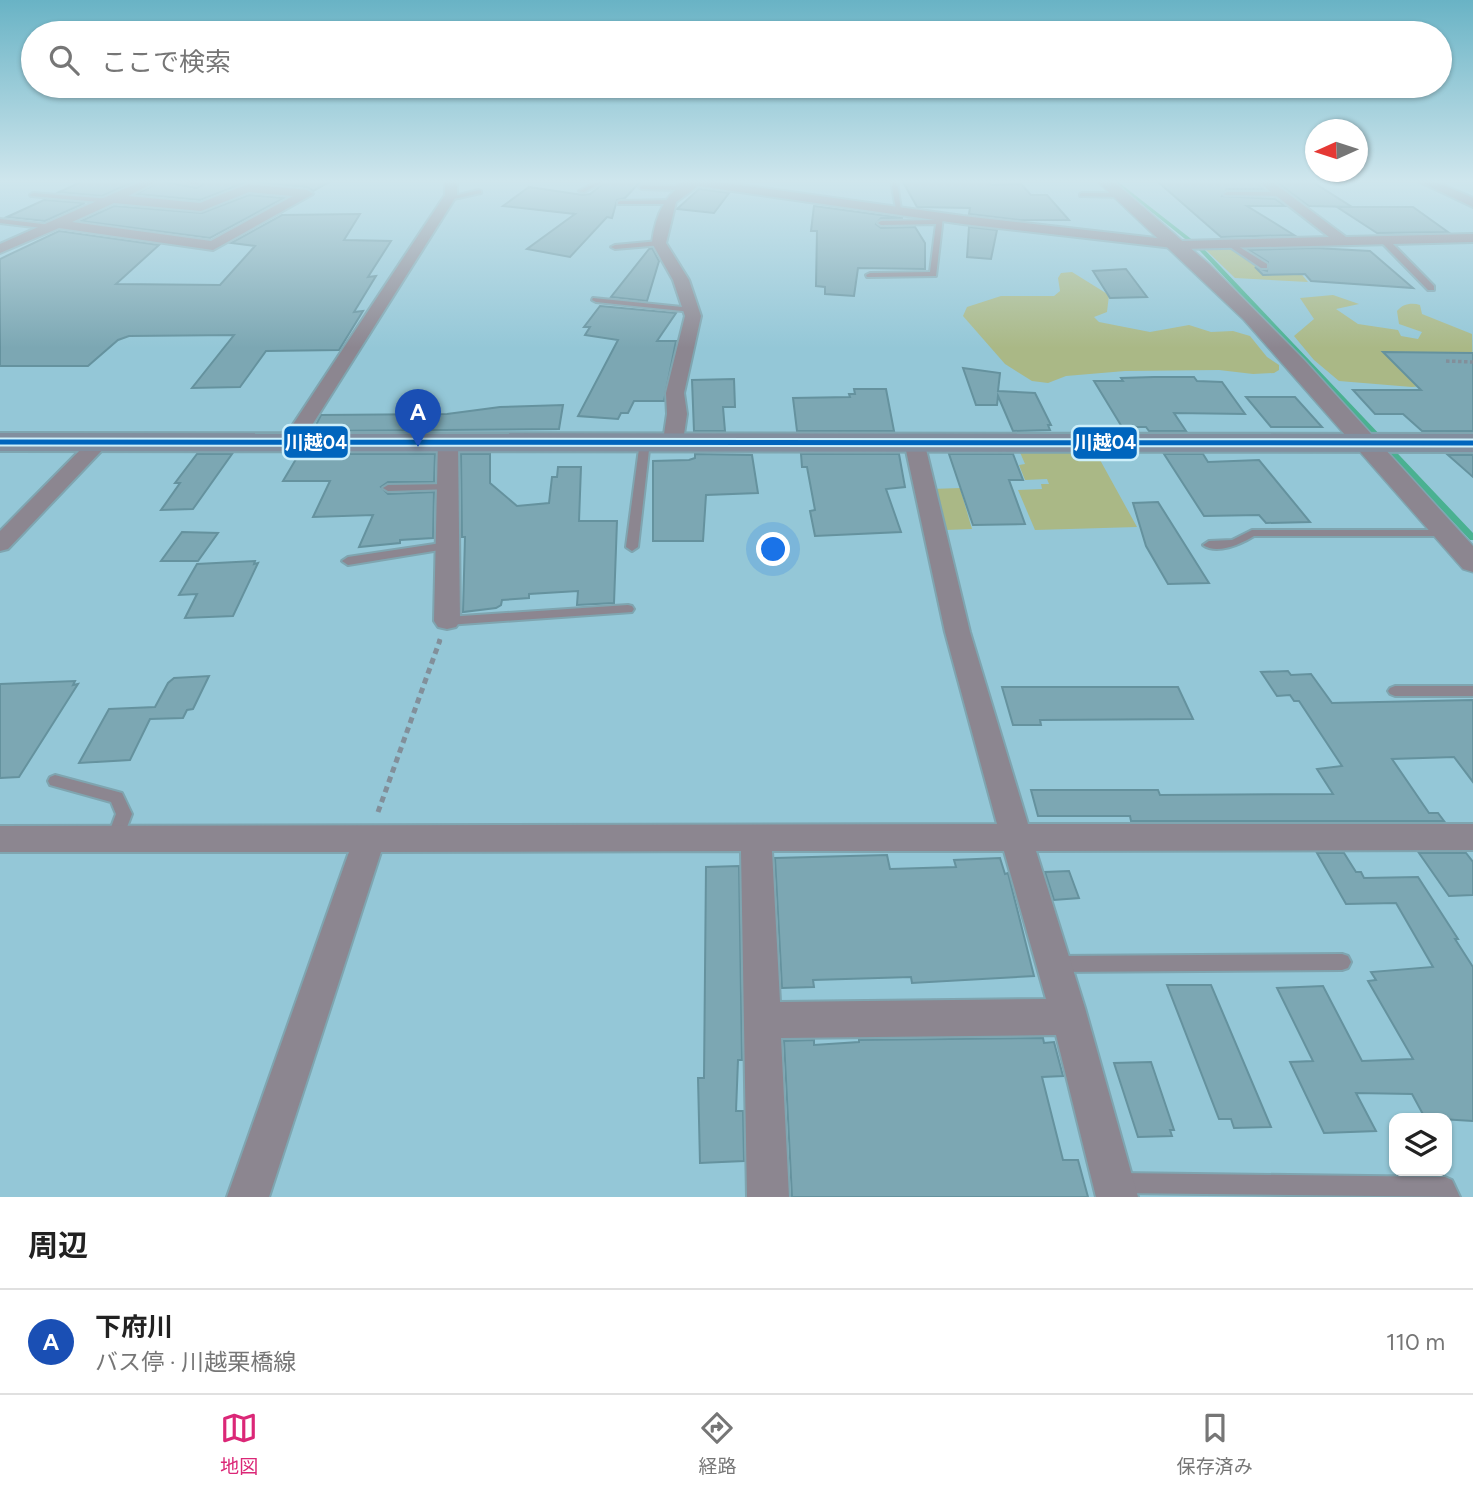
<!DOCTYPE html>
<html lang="ja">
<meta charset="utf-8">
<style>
:root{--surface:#fff;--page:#f2f2f2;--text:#222;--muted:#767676;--line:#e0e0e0;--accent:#db2777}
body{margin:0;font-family:Figtree,"Noto Sans JP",sans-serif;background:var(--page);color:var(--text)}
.controls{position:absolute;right:21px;bottom:21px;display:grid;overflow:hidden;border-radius:14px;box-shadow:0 2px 5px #0004}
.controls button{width:63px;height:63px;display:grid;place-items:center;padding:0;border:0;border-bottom:2px solid var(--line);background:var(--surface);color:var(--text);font:35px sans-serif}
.compass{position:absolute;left:1305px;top:119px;width:63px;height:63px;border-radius:50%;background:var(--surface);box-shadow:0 2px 5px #0004;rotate:267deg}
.you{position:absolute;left:774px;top:550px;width:24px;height:24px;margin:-18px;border:5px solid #fff;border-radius:50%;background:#1a73e8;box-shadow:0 0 0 10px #1a73e833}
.badge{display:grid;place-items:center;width:46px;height:46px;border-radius:50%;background:var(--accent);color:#fff;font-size:23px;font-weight:700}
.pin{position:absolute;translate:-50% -58px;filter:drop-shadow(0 2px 4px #0008)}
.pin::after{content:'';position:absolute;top:37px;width:24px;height:21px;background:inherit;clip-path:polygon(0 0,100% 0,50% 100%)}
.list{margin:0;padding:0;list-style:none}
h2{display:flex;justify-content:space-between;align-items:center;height:91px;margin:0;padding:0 28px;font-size:30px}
h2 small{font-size:23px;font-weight:400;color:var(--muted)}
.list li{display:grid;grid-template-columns:46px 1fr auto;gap:21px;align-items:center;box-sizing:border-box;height:105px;padding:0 28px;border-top:2px solid var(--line)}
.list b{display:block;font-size:26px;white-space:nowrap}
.list p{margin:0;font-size:23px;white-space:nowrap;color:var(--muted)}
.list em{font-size:23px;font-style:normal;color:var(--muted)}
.icon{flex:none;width:38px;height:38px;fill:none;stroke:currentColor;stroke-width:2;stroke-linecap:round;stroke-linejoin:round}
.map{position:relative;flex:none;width:1473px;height:1197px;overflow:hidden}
.search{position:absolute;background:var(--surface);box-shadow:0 2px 5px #0004;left:21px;right:21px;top:21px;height:77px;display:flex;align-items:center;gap:18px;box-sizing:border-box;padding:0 24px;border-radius:38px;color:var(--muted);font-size:26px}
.sheet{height:196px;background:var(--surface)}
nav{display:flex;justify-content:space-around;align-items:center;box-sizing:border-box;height:98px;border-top:2px solid var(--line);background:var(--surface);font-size:19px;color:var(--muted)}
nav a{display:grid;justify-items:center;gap:4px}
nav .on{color:var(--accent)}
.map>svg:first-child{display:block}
</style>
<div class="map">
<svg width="1473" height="1197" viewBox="0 0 1473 1197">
<rect width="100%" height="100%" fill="#94c7d7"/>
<g fill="#aab886">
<path d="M1205,249H1235L1263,268L1298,270L1308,282L1235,278Z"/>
<path d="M1072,272L1109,295L1107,312L1094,317L1099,322L1150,332L1189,325L1211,332L1233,331L1250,336L1267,357L1279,365V370L1274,373L1253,374L1219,370L1125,371L1066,376L1048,383L1032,381L1005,364L963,316L967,307L1001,296H1054L1060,291L1058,278L1061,273Z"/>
<path d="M1333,295L1359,304L1336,309L1358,324L1398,330L1401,336L1418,339L1422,332L1399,324L1397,311C1402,304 1412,302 1420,305L1422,314L1472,334L1473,381L1412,387L1339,381L1314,360L1294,336L1314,319L1300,298Z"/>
<path d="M1094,449L1137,527L1035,530L1018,490L1042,489L1041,484H1049L1047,479L1025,480L1019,465L1025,464L1019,450Z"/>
<path d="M960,488L972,529L946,530L931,489Z"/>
</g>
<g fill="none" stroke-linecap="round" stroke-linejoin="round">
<path fill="#4ab191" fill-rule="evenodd" d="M1113,181H1117L1204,249L1473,533V540H1470L1200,251Z"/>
</g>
<g fill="#7ca7b3" stroke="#65929e" stroke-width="2">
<path d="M83,181H136L102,196L59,192Z"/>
<path d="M160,181L197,188L203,184L201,181H331L313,191L307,187L247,182L200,200L137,194Z"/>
<path d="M607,181H641L625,198L617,200L612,218L607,217L570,257L527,249L575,214L503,206L529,187L583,195L590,194Z"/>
<path d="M987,181L992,185L1021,184L1031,195H1047L1069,220H1020L969,214L970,208L917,207L903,182Z"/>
<path d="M1157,181H1255L1264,189H1227L1222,196L1275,199L1285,206H1247L1294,235L1221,237Z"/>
<path d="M1275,181H1311L1352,207L1309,206Z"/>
<path d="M699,189L729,193L714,213L677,209Z"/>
<path d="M249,195L284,198L210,238L81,221L114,206L202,213Z"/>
<path d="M44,200L85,203L45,221L7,217Z"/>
<path d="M814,206L903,218H881L876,224L881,228L915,227L925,243V269L858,268L854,296L825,294V287L816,286L817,231H811Z"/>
<path d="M1337,207H1413L1448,232L1377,233Z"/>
<path d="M360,214L344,240L391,241L368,277L376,276L354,312L363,311L339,350L266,351L240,387L192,388L234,335L129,336L118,340L88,366H0V259L59,231L159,245L116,284L220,285L255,246L231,243L282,215Z"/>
<path d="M969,227L997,230L991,259L967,257Z"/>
<path d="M652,248L659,261L647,301L611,297L649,249Z"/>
<path d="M1315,248L1370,251L1413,288L1311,281L1305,274L1263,275L1255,267L1267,271L1268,262L1249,250Z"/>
<path d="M1126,269L1147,297L1110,298L1093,271Z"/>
<path d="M600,306L676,313L657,341H676L664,401H634L628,413H621L618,419L578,416L618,340L585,335L590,327H584Z"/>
<path d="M1383,352L1473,353V431H1422L1403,414H1375L1353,390H1421Z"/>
<path d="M963,368L1000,373L998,391L1035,393L1051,425H1048L1050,430L1013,431L998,396L997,405H976Z"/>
<path d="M1154,377H1194L1197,381L1222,382L1245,414L1174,413L1186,431H1149L1146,427H1122L1094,381H1123L1121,378Z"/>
<path d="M734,379L735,407H723L725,431H694L692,380Z"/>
<path d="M854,389H886L894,431H797L793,398L850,397L849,394H855Z"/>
<path d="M1246,397H1295L1322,427H1271Z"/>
<path d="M563,405L559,429L313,431L321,415L447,414L500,407Z"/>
<path d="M197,454H232L193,509L161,510L180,483H175Z"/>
<path d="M299,454H435L434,482H388L381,487L388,494L434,492L433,538L400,540V543L359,547L373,515L313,517L330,481H283Z"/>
<path d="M461,454H490V483L517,506L549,503L552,477H557L558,467H581L579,521H617L614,603L577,605L578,591L529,594V598L502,600L501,605L496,608L463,612L465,537H462Z"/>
<path d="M695,454L752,455L758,493L706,495L703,541H653V461L689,460L695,458Z"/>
<path d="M801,454H899L905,487L886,489L901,532L815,536L810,511L815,510L807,467H802Z"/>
<path d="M949,454H1013L1023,480H1009L1025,524L973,525Z"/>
<path d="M1164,454H1203L1208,462L1259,460L1310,522L1266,523L1259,515L1204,516Z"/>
<path d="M1448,455H1473V477Z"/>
<path d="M1158,502L1209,583L1168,584L1146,546L1133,503Z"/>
<path d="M182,532L218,533L198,561H161Z"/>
<path d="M255,561L254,564L258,563L233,616L185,618L197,594L179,595L197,564Z"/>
<path d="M1288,671L1291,675L1311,674L1332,703L1473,700V782L1454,757L1392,759L1429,813H1438L1444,821H1131L1130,816H1038L1031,790H1158L1160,795L1333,794L1317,769L1342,766L1299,701H1294L1290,695L1277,696L1261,672Z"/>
<path d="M209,676L193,709L187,710L183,718L150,719L130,760L79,763L109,709L155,707L168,683L174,678Z"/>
<path d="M75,681L73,685L78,684L19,777L0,778V684Z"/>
<path d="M1002,687H1178L1193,719L1040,720L1041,725H1013Z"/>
<path d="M1317,853H1344L1356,872H1361L1364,878L1418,877L1458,939H1455L1473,967V1121L1425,1118L1412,1094L1356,1093L1376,1131L1324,1133L1290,1062L1313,1061L1277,988L1323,986L1362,1061L1413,1059L1368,981L1376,980L1371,972L1433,967L1396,903L1346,904Z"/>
<path d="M1419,853H1466L1473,862V895L1449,896Z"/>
<path d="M887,855L890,869L956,867L954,860L1000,858L1005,874L1008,873L1034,976L912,983L911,977L813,980L814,987L782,988L775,858Z"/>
<path d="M739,866L742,1060H738L736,1111H743L744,1161L700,1163L698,1078H704L706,867Z"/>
<path d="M1069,871L1079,898L1054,900L1045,872Z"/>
<path d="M1167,985H1211L1271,1127L1234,1128L1231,1119H1219Z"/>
<path d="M1043,1038L1044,1043L1054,1042L1063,1076L1042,1077L1063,1160H1078L1088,1197H792L784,1041L814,1040V1045L859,1042V1040Z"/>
<path d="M1151,1062L1174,1130H1170L1172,1136L1138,1137L1114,1063Z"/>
</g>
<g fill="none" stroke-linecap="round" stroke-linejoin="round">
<defs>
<g id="service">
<path d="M176,181H194L200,183L197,185Z"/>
<path d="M598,181H605L584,192L579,191Z"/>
<path d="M683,181H690L676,190L642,189L639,187L642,185L675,186Z"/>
<path d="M891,181H897L901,210L896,209Z"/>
<path d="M479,190L481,191V193L449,200L446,198Z"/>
<path d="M1227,192H1280L1283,194L1280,196L1225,195L1224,194Z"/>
<path d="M33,193L111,199L114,201L111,203L31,196L30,195Z"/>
<path d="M1082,193H1122L1125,195L1122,197L1080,196V194Z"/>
<path d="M620,201L670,200L673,202L670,204H618V202Z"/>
<path d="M938,216L943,217L936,276L867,277L866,275L870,273L930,272L936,224L881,225L878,223L881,221L936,220Z"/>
<path d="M0,219L51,225L54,227L51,229L0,223Z"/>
<path d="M1383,240H1389L1434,286V290H1428L1383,244Z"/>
<path d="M659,241H662V245L615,249L611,247L615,245Z"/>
<path d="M1233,243L1267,264V268H1261L1230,247L1229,245Z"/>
<path d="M593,298L692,308L696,310L692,312L596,302L592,300Z"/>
<path d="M645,438L650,441L638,547L632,551L626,547L640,441Z"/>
<path d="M448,484L452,485L453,487L452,489L388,491L383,488L388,485Z"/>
<path d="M1252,530H1446L1452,533L1446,536H1254C1241,544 1217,555 1203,545L1209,541L1232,540Z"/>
<path d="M448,542L452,544L454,546L452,548L348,565L342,561L348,557Z"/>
<path d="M628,605L632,606L634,609L632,612L447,625L441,621L447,617Z"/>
<path d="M1395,686H1473V696H1395L1390,694L1388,691L1390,688Z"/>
<path d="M55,775L122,793L132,814L121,843L115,845L109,843L107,838L116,814L111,802L50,785L48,781L50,777Z"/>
<path d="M1342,954L1348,956L1351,962L1348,968L1342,970L1056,972L1050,970L1047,964L1050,958L1056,956Z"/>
<path d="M1117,1173L1445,1177L1452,1180L1460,1197L1117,1193L1110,1190L1107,1183L1110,1176Z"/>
</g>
<g id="minor">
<path d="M142,181H158L128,196L200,203L248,184L307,190L313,194L213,250L59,228L0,253V244ZM249,192L293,196L211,241L72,222L114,203L201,211Z"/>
<path d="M445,181H457V195L302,441L292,447L285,445L282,441L445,195Z"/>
<path d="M681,181H712L963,216L1182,241L1329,237L1257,181H1271L1346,237L1473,234V242L1182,249L963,224L698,186L676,202L666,243L689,280L701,316L684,393L687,414L683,441L673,447L663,441L667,414L666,393L685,316L673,280L652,243C655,219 663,196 684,184Z"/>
<path d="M1418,181H1434L1473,198V207Z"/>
<path d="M448,435L458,441L460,621L456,627L447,629L438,627L434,621L438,441Z"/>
<path d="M914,435L924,441L970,632L1028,824H1473V850L1036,851L1085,1008L1138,1197H1096L1056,1035L781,1038L789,1197H747L741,851L381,852L269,1197H227L349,852H0V826L997,824L945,632L904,441ZM772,851H1004L1046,999L780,1002Z"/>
<path d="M99,436L109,442L106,446L8,549L0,551V531L92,438Z"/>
</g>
<path id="tertiary" d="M1097,181H1113L1210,265L1304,360L1473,546V572L1463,569L1244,320Z"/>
<path id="primary" d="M0,433L1473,434V452L0,451Z"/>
</defs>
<use href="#service" stroke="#7fa5b0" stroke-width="4"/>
<use href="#minor" stroke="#7fa5b0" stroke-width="4"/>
<use href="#tertiary" stroke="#7fa5b0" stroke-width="3"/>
<use href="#primary" stroke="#7fa5b0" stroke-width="4"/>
<path stroke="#828f9a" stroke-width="3.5" stroke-dasharray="3.5 2.5" stroke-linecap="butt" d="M1446,361L1473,362"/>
<path stroke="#828f9a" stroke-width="4.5" stroke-dasharray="5 3.5" stroke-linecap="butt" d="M439,642L440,639"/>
<path stroke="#828f9a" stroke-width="5" stroke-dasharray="6 4.5" stroke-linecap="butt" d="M378,812L440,640"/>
<use href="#service" fill="#8c8690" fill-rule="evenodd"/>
<use href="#minor" fill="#8c8690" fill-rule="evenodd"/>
<use href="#tertiary" fill="#8c8690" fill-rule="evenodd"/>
<use href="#primary" fill="#828f9f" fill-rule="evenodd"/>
<defs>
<path id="bus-1" d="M0,442L1473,443"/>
</defs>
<use href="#bus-1" stroke="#cceffa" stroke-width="9"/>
<use href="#bus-1" stroke="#0065bd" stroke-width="5"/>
</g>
<linearGradient id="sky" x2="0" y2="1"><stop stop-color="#69b3c5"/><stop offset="0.52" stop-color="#cfe6ed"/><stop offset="1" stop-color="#cfe6ed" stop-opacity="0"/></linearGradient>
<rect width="1473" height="348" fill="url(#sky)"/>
<g stroke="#cceffa" stroke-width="2.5">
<rect x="283" y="425" width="66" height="34" rx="7" fill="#0065bd"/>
<rect x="1072" y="426" width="66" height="34" rx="7" fill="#0065bd"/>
</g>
<g font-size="19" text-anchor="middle" font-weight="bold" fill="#fff">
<text x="316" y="449">川越04</text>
<text x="1105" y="449">川越04</text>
</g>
</svg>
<div class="controls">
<button><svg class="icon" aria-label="layers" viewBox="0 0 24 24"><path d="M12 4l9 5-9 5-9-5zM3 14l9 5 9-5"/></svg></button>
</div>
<svg class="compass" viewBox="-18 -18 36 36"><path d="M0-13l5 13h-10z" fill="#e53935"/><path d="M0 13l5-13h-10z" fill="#767676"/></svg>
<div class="you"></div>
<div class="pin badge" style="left:418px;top:447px;background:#1a4fb4">A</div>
<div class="search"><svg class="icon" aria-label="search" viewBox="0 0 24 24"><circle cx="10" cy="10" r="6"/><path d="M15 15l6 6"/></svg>ここで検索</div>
</div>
<section class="sheet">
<h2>周辺<small></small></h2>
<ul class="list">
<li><span class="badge" style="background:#1a4fb4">A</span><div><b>下府川</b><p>バス停 · 川越栗橋線</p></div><em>110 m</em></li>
</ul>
</section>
<nav>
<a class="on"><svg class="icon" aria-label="map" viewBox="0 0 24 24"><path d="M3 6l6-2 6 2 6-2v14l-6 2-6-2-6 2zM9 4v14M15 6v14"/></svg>地図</a>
<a><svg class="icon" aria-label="directions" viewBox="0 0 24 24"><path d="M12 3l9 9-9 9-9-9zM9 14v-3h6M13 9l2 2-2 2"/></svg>経路</a>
<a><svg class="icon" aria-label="saved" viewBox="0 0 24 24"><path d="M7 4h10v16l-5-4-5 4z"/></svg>保存済み</a>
</nav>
